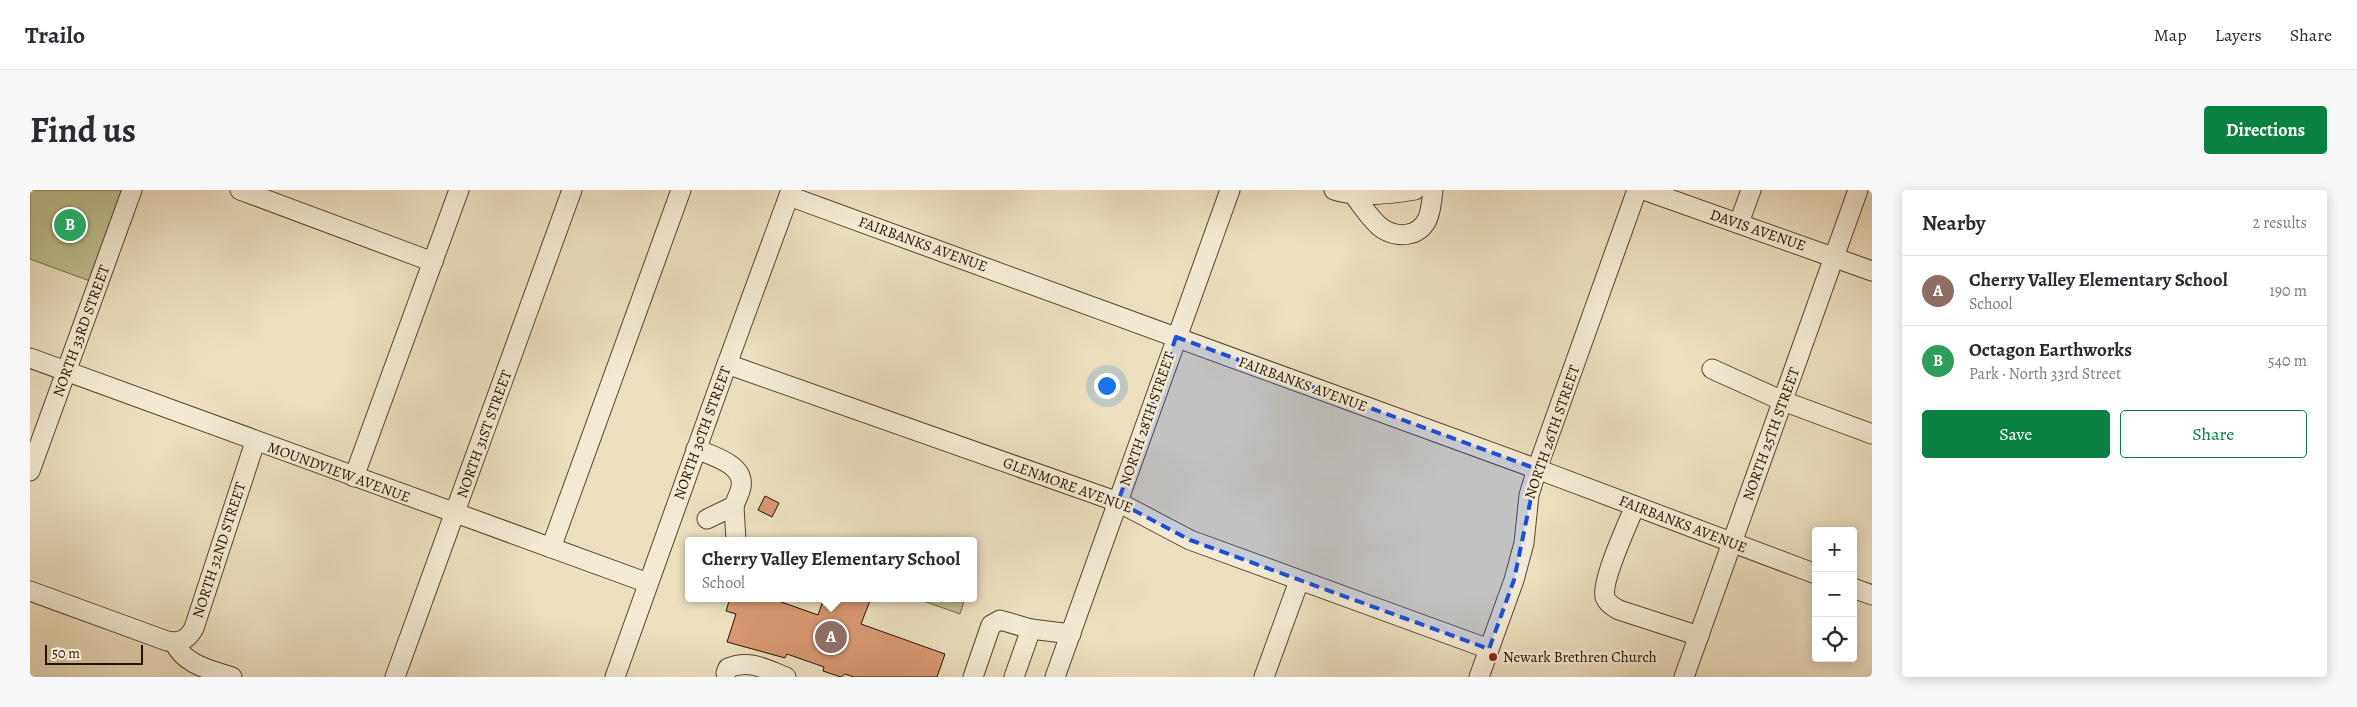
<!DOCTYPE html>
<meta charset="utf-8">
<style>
:root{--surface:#fff;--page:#f7f7f7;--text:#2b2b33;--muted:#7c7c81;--line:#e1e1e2;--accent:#0b8043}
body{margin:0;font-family:Alegreya,serif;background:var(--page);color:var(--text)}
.controls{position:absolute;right:15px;bottom:15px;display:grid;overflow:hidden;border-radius:5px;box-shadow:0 2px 12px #0003}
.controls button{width:45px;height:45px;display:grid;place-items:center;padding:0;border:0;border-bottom:1px solid var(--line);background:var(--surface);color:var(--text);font:25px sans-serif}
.scale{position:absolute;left:15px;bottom:12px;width:98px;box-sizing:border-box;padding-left:5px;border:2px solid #251300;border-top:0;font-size:14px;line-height:18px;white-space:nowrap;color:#251300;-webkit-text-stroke:4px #f2ead4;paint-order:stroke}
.you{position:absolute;left:1076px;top:195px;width:18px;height:18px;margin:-12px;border:4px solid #fff;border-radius:50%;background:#1a73e8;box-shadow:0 0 0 8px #1a73e833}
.badge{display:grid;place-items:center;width:32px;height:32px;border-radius:50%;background:var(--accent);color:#fff;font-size:16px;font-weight:700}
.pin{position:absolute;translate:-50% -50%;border:2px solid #fff;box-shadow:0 1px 5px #0006}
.popup{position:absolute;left:655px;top:347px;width:292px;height:65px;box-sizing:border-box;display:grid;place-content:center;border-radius:5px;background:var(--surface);filter:drop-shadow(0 1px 4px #0005);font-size:16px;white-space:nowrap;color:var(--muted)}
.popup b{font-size:19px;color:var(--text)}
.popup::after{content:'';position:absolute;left:50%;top:100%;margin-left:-10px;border:10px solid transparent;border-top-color:var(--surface)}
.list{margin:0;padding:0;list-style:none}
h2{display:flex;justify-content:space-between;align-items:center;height:65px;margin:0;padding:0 20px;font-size:21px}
h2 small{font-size:16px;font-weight:400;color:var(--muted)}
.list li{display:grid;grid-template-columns:32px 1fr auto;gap:15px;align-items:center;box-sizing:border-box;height:70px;padding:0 20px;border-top:1px solid var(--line)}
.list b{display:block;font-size:19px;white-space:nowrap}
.list p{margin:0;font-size:16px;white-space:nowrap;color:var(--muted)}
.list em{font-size:16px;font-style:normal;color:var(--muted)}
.actions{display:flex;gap:10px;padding:15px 20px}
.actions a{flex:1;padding:11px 0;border:1px solid var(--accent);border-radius:5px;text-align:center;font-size:18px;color:var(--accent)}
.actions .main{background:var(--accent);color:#fff}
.icon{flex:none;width:28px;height:28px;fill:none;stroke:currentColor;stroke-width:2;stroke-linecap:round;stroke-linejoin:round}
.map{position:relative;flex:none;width:1842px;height:487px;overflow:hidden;border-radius:5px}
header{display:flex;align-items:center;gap:30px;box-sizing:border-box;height:70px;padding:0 25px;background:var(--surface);border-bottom:1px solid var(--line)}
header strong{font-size:24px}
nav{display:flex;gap:28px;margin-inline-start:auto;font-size:18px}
.intro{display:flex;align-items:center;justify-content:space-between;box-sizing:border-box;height:120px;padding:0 30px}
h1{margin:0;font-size:35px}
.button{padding:12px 22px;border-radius:5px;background:var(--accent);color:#fff;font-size:18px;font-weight:700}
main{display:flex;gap:30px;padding:0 30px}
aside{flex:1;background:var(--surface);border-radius:5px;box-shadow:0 2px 12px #0003}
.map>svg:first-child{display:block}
</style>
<header>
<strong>Trailo</strong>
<nav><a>Map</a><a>Layers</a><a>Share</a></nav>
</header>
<div class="intro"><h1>Find us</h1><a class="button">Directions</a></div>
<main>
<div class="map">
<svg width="1842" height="487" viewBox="0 0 1842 487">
<rect width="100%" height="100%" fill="#ebdfbd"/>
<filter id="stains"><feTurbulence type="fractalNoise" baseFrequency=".004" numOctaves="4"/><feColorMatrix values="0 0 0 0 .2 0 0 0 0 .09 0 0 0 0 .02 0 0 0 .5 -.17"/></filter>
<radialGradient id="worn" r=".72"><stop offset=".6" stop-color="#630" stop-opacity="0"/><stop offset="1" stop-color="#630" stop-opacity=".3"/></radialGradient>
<g fill="#bdc08d" stroke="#716a46">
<path d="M0,0H93L60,91L0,69Z"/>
<path d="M885,408H935L930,424Z"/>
</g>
<g fill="#d99972" stroke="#251300">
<path d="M735,306L749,313L742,327L728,320Z"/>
<path d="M700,408H740L788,425L794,408H841L831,434L915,464L907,487H824L815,484L811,487L793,481L794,477L757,464L755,468L697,452L706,424L696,421Z"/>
</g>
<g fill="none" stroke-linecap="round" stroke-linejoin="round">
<defs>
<g id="minor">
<path d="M210,0L403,72"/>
<path d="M1304,0C1328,8 1360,4 1385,0"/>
<path d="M1614,0L1842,81"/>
<path d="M1323,4C1332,15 1341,31 1353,39C1368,48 1388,47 1397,30C1401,22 1402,10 1403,0"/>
<path d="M759,6L1507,279L1786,384"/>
<path d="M1709,33L1721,0"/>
<path d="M0,168L618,393"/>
<path d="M697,174L1088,312L1160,350L1459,459"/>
<path d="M1682,179L1753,211L1842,244"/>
<path d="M666,259C682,266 715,274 711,297C710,303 706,310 704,316"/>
<path d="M0,281L102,0"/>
<path d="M324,287L429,0"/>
<path d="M1605,316C1598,333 1571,391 1575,407C1577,413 1583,417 1589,420L1669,446"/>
<path d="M677,329L704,316L706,351"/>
<path d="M521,358L651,0"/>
<path d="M1823,398L1842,405"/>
<path d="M0,401L137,451C150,454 158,449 164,438L225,252"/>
<path d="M144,452C154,475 181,480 202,487"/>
<path d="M696,483L698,478C720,469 735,479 756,487"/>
<path d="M365,487L542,0"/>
<path d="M585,487L697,174L761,0"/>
<path d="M943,487L961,435L970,430L1001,439L1041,444"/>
<path d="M984,487L1001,439"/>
<path d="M1025,487L1200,0"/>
<path d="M1234,487L1269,391"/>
<path d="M1449,487L1484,390L1494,353L1499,305L1507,279L1607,0"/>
<path d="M1654,487L1828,0"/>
</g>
</defs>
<use href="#minor" stroke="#56462f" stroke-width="21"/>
<use href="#minor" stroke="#f2ead4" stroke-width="19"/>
</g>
<path fill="#1d4ed8" fill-opacity="0.2" stroke="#1d4ed8" stroke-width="4" stroke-dasharray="10 6" stroke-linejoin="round" d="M1146,147L1507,279L1484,390L1459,459L1160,350L1088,312Z"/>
<circle fill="#8f2418" stroke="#f2ead4" stroke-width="2" cx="1463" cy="467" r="5"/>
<g text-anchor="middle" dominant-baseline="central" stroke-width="5" stroke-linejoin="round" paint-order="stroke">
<g font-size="15" fill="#251300" stroke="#f2ead4">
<text transform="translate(1728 40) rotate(19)">DAVIS AVENUE</text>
<text transform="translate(893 54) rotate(20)">FAIRBANKS AVENUE</text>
<text transform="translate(51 141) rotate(-70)">NORTH 33RD STREET</text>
<text transform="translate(1273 194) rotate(20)">FAIRBANKS AVENUE</text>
<text transform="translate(1117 229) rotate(-71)">NORTH 28TH STREET</text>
<text transform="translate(1522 242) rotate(-71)">NORTH 26TH STREET</text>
<text transform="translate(672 243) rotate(-70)">NORTH 30TH STREET</text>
<text transform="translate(454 244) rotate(-70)">NORTH 31ST STREET</text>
<text transform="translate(1741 244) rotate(-70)">NORTH 25TH STREET</text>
<text transform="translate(309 282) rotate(20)">MOUNDVIEW AVENUE</text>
<text transform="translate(1038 295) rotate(20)">GLENMORE AVENUE</text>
<text transform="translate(1653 334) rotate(21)">FAIRBANKS AVENUE</text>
<text transform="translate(189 360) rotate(-72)">NORTH 32ND STREET</text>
</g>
<g font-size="15" fill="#251300" stroke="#f2ead4" text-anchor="start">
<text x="1473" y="467">Newark Brethren Church</text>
</g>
</g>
<rect width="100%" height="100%" filter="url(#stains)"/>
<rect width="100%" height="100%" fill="url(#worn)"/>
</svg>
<div class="controls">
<button>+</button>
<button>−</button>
<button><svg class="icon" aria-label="locate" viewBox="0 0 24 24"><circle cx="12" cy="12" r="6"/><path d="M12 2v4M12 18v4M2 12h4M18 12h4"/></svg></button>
</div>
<div class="scale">50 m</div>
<div class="you"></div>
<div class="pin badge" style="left:801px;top:447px;background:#8d6e63">A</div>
<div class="popup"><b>Cherry Valley Elementary School</b>School</div>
<div class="pin badge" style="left:40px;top:35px;background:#2e9e5b">B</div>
</div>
<aside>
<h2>Nearby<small>2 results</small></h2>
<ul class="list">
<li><span class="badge" style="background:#8d6e63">A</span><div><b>Cherry Valley Elementary School</b><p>School</p></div><em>190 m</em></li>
<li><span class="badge" style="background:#2e9e5b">B</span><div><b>Octagon Earthworks</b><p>Park · North 33rd Street</p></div><em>540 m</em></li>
</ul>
<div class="actions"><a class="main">Save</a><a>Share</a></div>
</aside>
</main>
